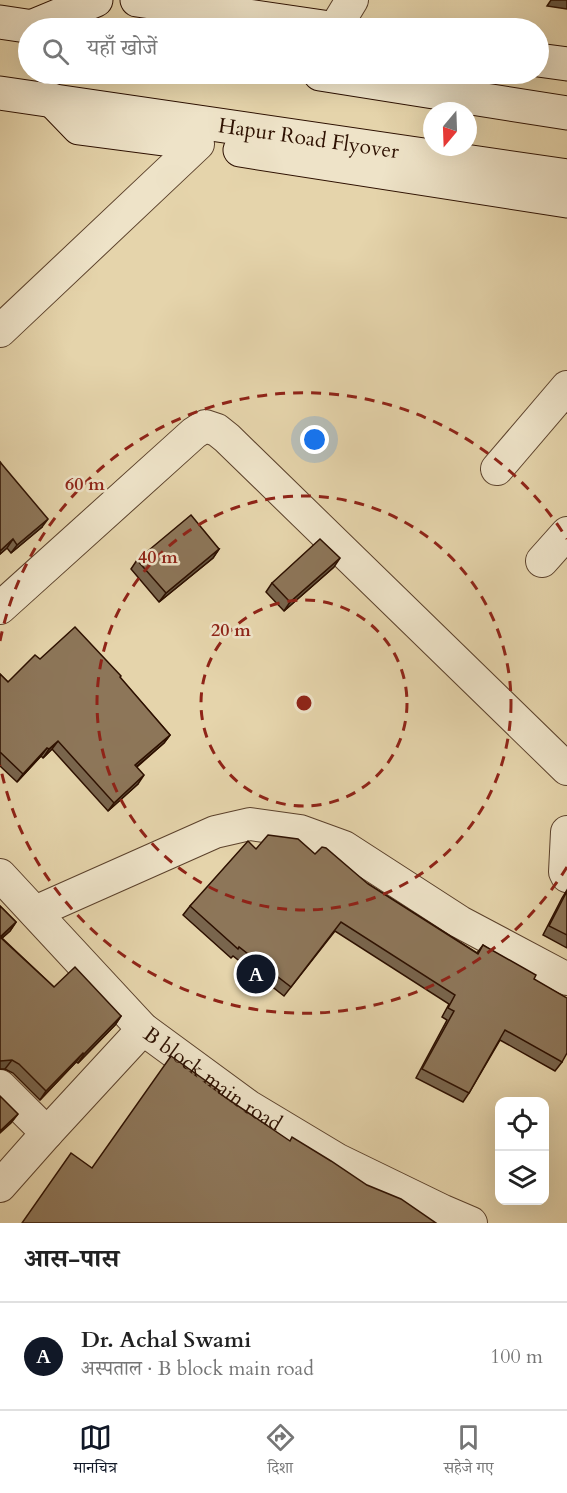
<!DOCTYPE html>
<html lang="hi">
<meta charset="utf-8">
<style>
:root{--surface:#fff;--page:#f2f2f2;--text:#222;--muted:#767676;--line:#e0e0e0;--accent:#111827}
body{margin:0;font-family:Cardo,"Noto Serif Devanagari",serif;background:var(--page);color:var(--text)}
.controls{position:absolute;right:18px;bottom:18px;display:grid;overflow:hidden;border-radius:12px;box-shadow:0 6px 24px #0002}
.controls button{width:54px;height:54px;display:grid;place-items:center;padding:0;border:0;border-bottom:2px solid var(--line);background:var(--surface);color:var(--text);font:30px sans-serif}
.compass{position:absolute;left:423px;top:102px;width:54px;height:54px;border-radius:50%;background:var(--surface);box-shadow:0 6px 24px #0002;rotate:199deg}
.you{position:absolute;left:315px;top:440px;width:21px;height:21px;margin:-15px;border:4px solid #fff;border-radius:50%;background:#1a73e8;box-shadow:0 0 0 9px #1a73e833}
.badge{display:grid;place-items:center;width:39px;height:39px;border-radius:50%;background:var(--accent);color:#fff;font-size:20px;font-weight:700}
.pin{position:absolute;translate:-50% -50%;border:3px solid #fff;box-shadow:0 2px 6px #0006}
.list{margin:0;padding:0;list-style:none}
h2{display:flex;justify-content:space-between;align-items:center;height:78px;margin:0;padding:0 24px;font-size:26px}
h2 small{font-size:20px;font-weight:400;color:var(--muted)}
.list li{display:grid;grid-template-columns:39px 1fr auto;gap:18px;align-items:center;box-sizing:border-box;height:108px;padding:0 24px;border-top:2px solid var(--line)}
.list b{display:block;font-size:22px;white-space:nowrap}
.list p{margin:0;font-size:20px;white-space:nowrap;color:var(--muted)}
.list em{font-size:20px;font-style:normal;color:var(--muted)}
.icon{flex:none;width:33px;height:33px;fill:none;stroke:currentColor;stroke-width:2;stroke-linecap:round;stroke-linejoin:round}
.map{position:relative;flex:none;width:567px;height:1223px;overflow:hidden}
.search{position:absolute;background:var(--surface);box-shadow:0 6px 24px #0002;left:18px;right:18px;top:18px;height:66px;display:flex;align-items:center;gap:15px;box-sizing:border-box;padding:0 21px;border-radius:33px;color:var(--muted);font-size:22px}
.sheet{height:186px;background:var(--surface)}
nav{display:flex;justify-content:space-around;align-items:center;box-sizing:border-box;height:84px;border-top:2px solid var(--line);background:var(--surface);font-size:16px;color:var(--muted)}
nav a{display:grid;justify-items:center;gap:3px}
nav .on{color:var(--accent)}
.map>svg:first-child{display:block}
</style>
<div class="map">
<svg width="567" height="1223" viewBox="0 0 567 1223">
<rect width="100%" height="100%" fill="#e5d4ab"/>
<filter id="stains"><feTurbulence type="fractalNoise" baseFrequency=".00333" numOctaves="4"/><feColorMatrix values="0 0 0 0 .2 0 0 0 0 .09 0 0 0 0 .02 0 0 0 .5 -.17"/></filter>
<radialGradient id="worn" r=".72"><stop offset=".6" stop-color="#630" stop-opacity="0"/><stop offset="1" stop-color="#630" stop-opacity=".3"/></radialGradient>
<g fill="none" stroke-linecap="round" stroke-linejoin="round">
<defs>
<g id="street">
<path d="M335,28L352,0"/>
<path d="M0,331L198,144"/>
<path d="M497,469L567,387"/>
<path d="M542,561L567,533"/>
<path d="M0,608L194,433L205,426L217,430L227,438L567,769"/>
<path d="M567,832L565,872L567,876"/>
<path id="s1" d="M0,875L143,1029L248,1106L338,1160L443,1211L471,1223"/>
<path d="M35,912L215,832L250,824L300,831L344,847L460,922L567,979"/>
<path d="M0,1086L47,1133"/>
<path d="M0,1186L47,1133L143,1029"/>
</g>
<g id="secondary">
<path d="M137,0L330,28"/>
<path d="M0,22L40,28"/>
<path d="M31,27L96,0"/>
<path d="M538,60L567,64"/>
<path d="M320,74L567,113"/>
<path id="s2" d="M0,93L567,176"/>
<path d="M52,100L79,128L186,142"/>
<path d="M240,150L567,201"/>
</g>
</defs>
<use href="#street" stroke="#5b412b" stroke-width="34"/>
<use href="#secondary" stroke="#2d1000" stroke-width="35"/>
<use href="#street" stroke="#eee3c8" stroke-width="32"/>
<use href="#secondary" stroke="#eee3c8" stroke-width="33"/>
</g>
<g fill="#79654d" stroke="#2d1000" stroke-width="1.5">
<path d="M0,462L42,527L11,553L7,548L0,554Z"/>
<path d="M219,549L213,558L159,602L131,569L137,560Z"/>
<path d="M334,567L284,611L266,592L272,583Z"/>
<path d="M40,659L120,678L170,735L164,743L137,767L138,784L108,811L52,749L43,758L41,756L17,782L0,766V674L8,682Z"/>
<path d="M256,849L315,854L368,884L477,953L483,945L534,979L562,1062L555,1071L500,1040L469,1093L463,1102L416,1078L447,1020L442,1017L449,1004L335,931L284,996L233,956L231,958L183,915L190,906Z"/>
<path d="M567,890V948L543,935L562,898Z"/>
<path d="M0,906L16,922L10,931L2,938L54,987L121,1016L115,1025L78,1063L76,1062L40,1100L13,1073L5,1069H0Z"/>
</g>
<g fill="#63533e" stroke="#2d1000" stroke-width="1.5">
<path d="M551,0H567V9L547,6Z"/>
<path d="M48,519L42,527L11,553L17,545Z"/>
<path d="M13,539L7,548L0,554V551Z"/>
<path d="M219,549L213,558L159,602L166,593Z"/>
<path d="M340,558L334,567L284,611L290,602Z"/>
<path d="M170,735L164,743L129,773L135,765Z"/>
<path d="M58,741L52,749L43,758L49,749Z"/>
<path d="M47,748L41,756L17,782L23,774Z"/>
<path d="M144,775L138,784L108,811L114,803Z"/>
<path d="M16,922L10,931L0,940V938Z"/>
<path d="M121,1016L115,1025L78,1063L84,1054Z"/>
<path d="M83,1053L76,1062L40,1100L46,1091Z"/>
<path d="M1,1060H12L5,1069H0V1061Z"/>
<path d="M18,1114L11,1123L0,1133V1131Z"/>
</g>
<g fill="#8d7659" stroke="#2d1000" stroke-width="1.5">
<path d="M0,462L48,519L17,545L13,539L0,551Z"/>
<path d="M191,515L219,549L166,593L137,560Z"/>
<path d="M320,539L340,558L290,602L272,583Z"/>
<path d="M75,627L121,676L120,677L170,735L135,765L144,775L114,803L58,741L49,749L47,748L23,774L0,752V674L8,682L35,655L40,659Z"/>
<path d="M268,835L298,839L315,854L322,847L326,848L368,884L478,954L483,945L536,975L534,979L567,998V1053L562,1062L505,1030L469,1093L422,1069L454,1011L448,1008L455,995L341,922L291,987L239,947L238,949L190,906L248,841L256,849Z"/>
<path d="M567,891V935L549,926Z"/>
<path d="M0,906L16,922L0,937L54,987L75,967L121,1016L84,1054L83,1053L46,1091L19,1064L12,1060L0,1061Z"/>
<path d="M171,1056L220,1091L219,1093L290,1141L292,1137L331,1161L367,1185L401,1199L436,1223H22L71,1153L92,1168Z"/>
<path d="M0,1096L18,1114L0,1131Z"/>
</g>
<g fill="none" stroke="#8f2418" stroke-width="3" stroke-dasharray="10 8">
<circle cx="304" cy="703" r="103"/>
<circle cx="304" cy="703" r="207"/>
<path d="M567 867A310 310 0 0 1 0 765M0 641A310 310 0 0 1 567 539"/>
</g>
<g text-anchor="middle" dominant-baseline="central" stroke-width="5" stroke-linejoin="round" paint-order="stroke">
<g font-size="21" fill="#2d1000" stroke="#eee3c8">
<text stroke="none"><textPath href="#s2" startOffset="312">Hapur Road Flyover</textPath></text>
<text stroke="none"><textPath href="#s1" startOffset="296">B block main road</textPath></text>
</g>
</g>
<circle cx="304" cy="703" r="9" fill="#8f2418" stroke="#eee3c8" stroke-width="3"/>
<g font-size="18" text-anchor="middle" font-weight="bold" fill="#8f2418" stroke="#eee3c8" stroke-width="5" stroke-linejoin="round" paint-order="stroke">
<text x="85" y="490">60 m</text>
<text x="158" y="563">40 m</text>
<text x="231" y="636">20 m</text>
</g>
<rect width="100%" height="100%" filter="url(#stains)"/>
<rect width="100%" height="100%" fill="url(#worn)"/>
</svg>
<div class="controls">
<button><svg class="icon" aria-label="locate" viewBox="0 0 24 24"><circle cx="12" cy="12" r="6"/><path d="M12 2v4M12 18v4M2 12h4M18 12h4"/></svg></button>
<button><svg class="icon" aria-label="layers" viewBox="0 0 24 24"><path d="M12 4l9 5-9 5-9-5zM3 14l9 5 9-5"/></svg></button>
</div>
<svg class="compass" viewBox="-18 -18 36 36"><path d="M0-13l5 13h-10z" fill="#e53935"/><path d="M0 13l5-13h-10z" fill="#767676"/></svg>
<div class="you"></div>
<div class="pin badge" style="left:256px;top:974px">A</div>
<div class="search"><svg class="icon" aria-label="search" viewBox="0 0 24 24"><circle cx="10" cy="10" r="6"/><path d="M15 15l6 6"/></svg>यहाँ खोजें</div>
</div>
<section class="sheet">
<h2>आस-पास<small></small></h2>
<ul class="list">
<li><span class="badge">A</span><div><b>Dr. Achal Swami</b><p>अस्पताल · B block main road</p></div><em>100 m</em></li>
</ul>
</section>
<nav>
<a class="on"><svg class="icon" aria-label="map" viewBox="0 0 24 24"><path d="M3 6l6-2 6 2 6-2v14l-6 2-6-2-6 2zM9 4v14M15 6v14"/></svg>मानचित्र</a>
<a><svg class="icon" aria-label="directions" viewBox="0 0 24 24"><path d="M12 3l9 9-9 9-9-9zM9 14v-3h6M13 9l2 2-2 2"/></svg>दिशा</a>
<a><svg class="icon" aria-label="saved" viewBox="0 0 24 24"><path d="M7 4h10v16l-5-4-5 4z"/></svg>सहेजे गए</a>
</nav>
